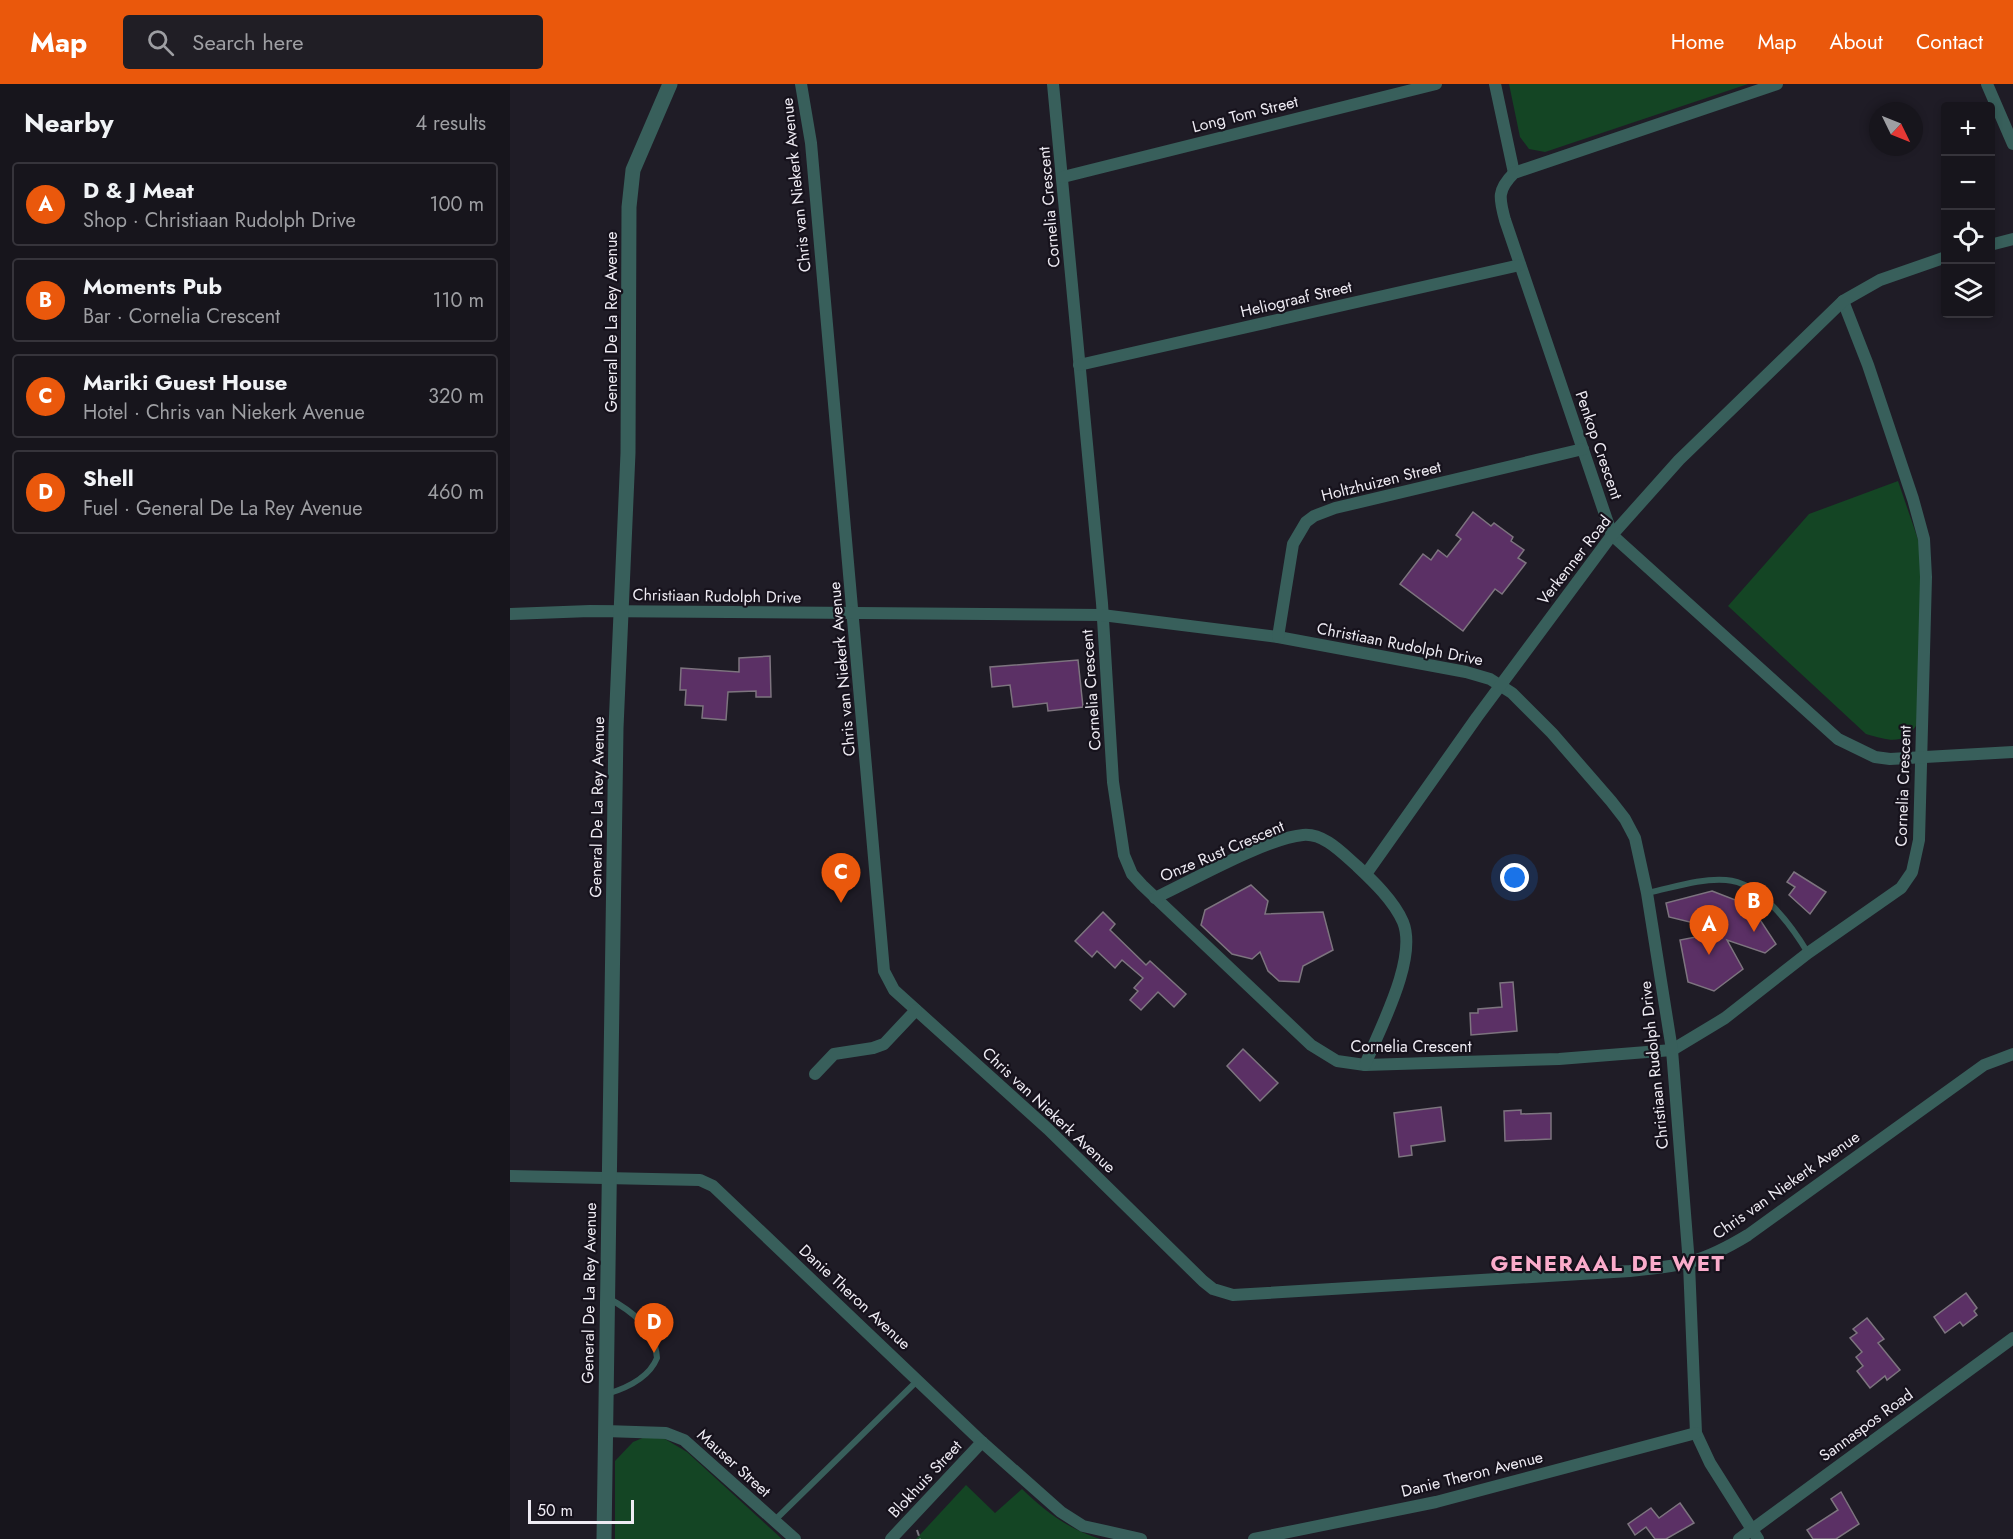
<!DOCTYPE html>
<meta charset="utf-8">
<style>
:root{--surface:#17151c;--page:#201e25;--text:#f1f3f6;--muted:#9e9fa3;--line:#36343b;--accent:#ea580c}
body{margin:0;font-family:Jost,sans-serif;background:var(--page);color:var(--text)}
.controls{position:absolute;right:18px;top:18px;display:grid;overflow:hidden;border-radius:6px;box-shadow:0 3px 9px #0003}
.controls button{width:54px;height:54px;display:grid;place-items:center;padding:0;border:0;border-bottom:2px solid var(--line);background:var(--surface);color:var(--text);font:30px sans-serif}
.compass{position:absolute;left:1359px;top:18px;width:54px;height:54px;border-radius:50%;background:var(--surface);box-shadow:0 3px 9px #0003;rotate:133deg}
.scale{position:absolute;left:18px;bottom:15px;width:106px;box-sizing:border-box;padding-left:6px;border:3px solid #eeebf3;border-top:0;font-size:16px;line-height:21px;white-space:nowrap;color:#eeebf3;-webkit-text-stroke:4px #16121c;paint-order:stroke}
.you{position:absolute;left:1005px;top:794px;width:21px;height:21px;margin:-15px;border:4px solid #fff;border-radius:50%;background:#1a73e8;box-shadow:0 0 0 9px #1a73e833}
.badge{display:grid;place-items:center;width:39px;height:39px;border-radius:50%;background:var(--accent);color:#fff;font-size:20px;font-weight:700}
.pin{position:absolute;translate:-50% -50px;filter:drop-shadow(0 2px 3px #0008)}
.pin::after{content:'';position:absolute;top:32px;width:21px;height:18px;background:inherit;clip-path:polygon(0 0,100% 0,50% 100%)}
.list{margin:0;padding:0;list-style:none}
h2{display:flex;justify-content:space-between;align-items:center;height:78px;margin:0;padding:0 24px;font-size:26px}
h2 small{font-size:20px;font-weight:400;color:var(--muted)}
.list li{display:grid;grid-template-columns:39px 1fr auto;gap:18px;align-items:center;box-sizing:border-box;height:84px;margin:0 12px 12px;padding:0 12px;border:2px solid var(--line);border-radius:6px}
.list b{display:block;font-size:22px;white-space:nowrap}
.list p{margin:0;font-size:20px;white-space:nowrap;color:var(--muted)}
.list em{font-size:20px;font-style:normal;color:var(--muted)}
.icon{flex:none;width:33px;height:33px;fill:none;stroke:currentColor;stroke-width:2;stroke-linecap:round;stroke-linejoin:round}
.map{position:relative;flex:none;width:1503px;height:1455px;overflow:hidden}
header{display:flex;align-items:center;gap:36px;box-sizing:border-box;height:84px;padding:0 30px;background:var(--accent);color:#fff}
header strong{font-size:28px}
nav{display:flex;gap:33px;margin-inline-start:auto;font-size:21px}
.search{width:420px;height:54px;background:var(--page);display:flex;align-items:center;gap:15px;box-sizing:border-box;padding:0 21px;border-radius:6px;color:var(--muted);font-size:22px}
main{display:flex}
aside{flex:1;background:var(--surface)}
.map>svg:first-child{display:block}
</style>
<header>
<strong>Map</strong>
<div class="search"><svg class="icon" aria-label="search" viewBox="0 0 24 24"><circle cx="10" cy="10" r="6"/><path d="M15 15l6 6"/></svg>Search here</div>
<nav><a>Home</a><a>Map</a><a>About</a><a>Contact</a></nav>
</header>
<main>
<aside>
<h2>Nearby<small>4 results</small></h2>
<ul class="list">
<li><span class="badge">A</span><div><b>D &amp; J Meat</b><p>Shop · Christiaan Rudolph Drive</p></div><em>100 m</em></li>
<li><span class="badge">B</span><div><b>Moments Pub</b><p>Bar · Cornelia Crescent</p></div><em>110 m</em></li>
<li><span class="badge">C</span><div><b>Mariki Guest House</b><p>Hotel · Chris van Niekerk Avenue</p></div><em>320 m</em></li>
<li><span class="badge">D</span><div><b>Shell</b><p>Fuel · General De La Rey Avenue</p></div><em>460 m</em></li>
</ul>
</aside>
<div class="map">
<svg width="1503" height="1455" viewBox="0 0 1503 1455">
<rect width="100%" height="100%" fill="#1f1c26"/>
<g fill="#144524">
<path d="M999,0H1238L1035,68L1019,65L1010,53Z"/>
<path d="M1388,397L1412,467L1409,638C1392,662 1382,657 1356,650L1218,522L1299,430Z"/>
<path d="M135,1353L155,1355L177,1368L272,1455H105V1377L123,1358Z"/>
<path d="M456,1401L485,1429L512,1405C536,1428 558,1445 590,1455H406Z"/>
</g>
<g fill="#5b3065" stroke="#7d747f" stroke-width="1.5">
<path d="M963,428L981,442L984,439L1003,453L1001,457L1014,466L1008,474L1016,479L992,510L985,505L953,547L890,500L913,470L921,476L928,466L937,473L951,455L946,451Z"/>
<path d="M260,572L261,613H246V607L218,608L216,636L192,634L193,622L175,621L176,606H170L171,584L229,588V574Z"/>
<path d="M568,576L573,623L538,627L537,619L503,623L500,601L482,603L480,583Z"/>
<path d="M1284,788L1316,808L1300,830L1279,811L1285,803L1277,798Z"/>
<path d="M741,801L758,817L755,830L813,828L823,866L793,882L789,898L769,897L758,887L750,868L742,875L722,870L691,841L695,826Z"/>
<path d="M1202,807L1241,822L1266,860L1255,869L1217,856L1233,885L1204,907L1178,898L1170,856L1217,847L1159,833L1156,819Z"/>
<path d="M593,828L605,840L600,846L636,881L640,877L676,910L664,923L648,908L631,926L620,916L628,907L624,904L633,894L612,876L605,884L587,867L582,873L565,857Z"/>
<path d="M1003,898L1007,947L961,951L960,929H968V925L992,923L990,899Z"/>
<path d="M733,965L768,999L750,1017L717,982Z"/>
<path d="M931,1023L935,1057L901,1062L902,1071L889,1073L884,1029Z"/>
<path d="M1011,1026V1030L1041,1029V1055L995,1057L994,1027Z"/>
<path d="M1456,1209L1467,1224L1464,1227L1467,1231L1453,1242L1450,1238L1435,1249L1424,1233Z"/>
<path d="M1357,1234L1374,1255L1368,1259L1390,1286L1377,1296L1375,1292L1360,1304L1347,1287L1353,1282L1346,1273L1352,1268L1340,1254L1347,1249L1343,1245Z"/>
<path d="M1331,1408L1349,1440L1326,1455H1303L1297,1446L1328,1426L1321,1415Z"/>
<path d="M1170,1419L1184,1439L1156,1455H1145L1136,1443L1125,1451L1118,1440L1141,1424L1149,1434Z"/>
</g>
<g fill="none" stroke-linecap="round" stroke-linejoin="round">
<path stroke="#7a7780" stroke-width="2" stroke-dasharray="6 3" stroke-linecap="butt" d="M407,1446L410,1455"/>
<g stroke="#385f5b" stroke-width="6">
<path d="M1137,809C1162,804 1190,794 1216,796C1250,798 1282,842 1298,869"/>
<path d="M97,1310C117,1304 139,1294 147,1274C145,1244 122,1227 98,1214"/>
<path d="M264,1437L408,1296"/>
</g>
<g stroke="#385f5b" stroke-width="12">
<path d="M291,0L301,59L374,887L384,906L538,1045L693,1197L703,1205L723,1211L1120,1187C1172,1182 1192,1179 1238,1151L1474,981L1503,970"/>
<path d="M543,0L592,519L603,698L614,771L622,790L632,801L801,961L827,977L855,981L1049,975L1162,966L1215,934L1298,869L1391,804L1402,788L1409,756L1416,493L1414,455L1403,415L1358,281L1333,217"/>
<path d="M985,0L1004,89"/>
<path d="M1267,0L1004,89C987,106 989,114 995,136L1102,451L1328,655L1365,673L1380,675L1503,668"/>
<path d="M1477,0L1503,60"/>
<path d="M553,93L926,0"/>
<path d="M1480,161L1503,155"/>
<path d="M569,281L1010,181"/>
<path d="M0,530L80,527L592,531L768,553L956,588L980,595L1002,609L1042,649L1101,717L1115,735L1125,754L1137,809L1162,966L1179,1180L1186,1349L1200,1379L1248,1455"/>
<path d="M768,553L783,460L796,438L804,432L825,424L1073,365"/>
<path d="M856,790L967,633L1102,451L1169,376L1333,217L1370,196L1436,173"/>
<path d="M645,814C681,797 757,754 793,751C814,749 832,769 847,782C863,797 884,817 893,838C908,875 869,946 855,981"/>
<path d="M305,990L324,970L363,964L374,960L406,926"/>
<path d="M0,1092L190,1096L203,1102L472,1358L551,1428L573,1442L631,1455"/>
<path d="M95,1347L156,1349L174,1356L285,1455"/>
<path d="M381,1455L472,1358"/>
<path d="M744,1455L926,1418L1186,1349"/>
<path d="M1229,1455L1503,1254"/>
</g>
<path stroke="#385f5b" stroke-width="15" d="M94,1455L106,644L118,369L119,123L123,86L160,0"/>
</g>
<g text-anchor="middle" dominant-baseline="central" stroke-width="4.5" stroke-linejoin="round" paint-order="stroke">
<g font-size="16" fill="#eeebf3" stroke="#16121c">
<text transform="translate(735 30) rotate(-14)">Long Tom Street</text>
<text transform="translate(286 101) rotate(-96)">Chris van Niekerk Avenue</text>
<text transform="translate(539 123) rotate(-95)">Cornelia Crescent</text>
<text transform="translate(786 215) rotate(-13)">Heliograaf Street</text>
<text transform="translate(101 238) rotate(-90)">General De La Rey Avenue</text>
<text transform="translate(1089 361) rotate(71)">Penkop Crescent</text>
<text transform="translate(871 397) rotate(-14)">Holtzhuizen Street</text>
<text transform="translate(1064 476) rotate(-52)">Verkenner Road</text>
<text transform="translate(207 512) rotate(1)">Christiaan Rudolph Drive</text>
<text transform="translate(890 560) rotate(11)">Christiaan Rudolph Drive</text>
<text transform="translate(332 585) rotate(-95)">Chris van Niekerk Avenue</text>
<text transform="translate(581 606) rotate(-94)">Cornelia Crescent</text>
<text transform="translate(1393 702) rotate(-88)">Cornelia Crescent</text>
<text transform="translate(87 723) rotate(-89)">General De La Rey Avenue</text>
<text transform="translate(712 767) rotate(-23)">Onze Rust Crescent</text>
<text x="901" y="962">Cornelia Crescent</text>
<text transform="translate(1144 981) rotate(-96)">Christiaan Rudolph Drive</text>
<text transform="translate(539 1026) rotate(43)">Chris van Niekerk Avenue</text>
<text transform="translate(1276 1101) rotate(-35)">Chris van Niekerk Avenue</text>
<text transform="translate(79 1209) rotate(-89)">General De La Rey Avenue</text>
<text transform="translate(345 1213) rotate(43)">Danie Theron Avenue</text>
<text transform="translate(1356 1341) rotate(-36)">Sannaspos Road</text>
<text transform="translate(224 1379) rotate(42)">Mauser Street</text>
<text transform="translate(962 1390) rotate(-14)">Danie Theron Avenue</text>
<text transform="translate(415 1395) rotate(-47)">Blokhuis Street</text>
</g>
<g font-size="22" font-weight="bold" letter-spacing="1.5" fill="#fbaccb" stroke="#16121c">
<text x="1098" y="1179">GENERAAL DE WET</text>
</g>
</g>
</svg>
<div class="controls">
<button>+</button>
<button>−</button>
<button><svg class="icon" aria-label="locate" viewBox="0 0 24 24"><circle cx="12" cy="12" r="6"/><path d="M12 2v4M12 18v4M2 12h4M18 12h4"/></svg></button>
<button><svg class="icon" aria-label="layers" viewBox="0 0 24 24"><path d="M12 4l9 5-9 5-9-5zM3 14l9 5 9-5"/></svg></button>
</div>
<svg class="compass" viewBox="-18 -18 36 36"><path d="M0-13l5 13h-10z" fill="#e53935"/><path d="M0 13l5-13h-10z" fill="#9e9fa3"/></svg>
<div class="scale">50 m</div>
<div class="you"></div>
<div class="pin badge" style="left:1199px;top:871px">A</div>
<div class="pin badge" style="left:1244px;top:848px">B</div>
<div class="pin badge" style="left:331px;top:819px">C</div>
<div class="pin badge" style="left:144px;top:1269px">D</div>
</div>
</main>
